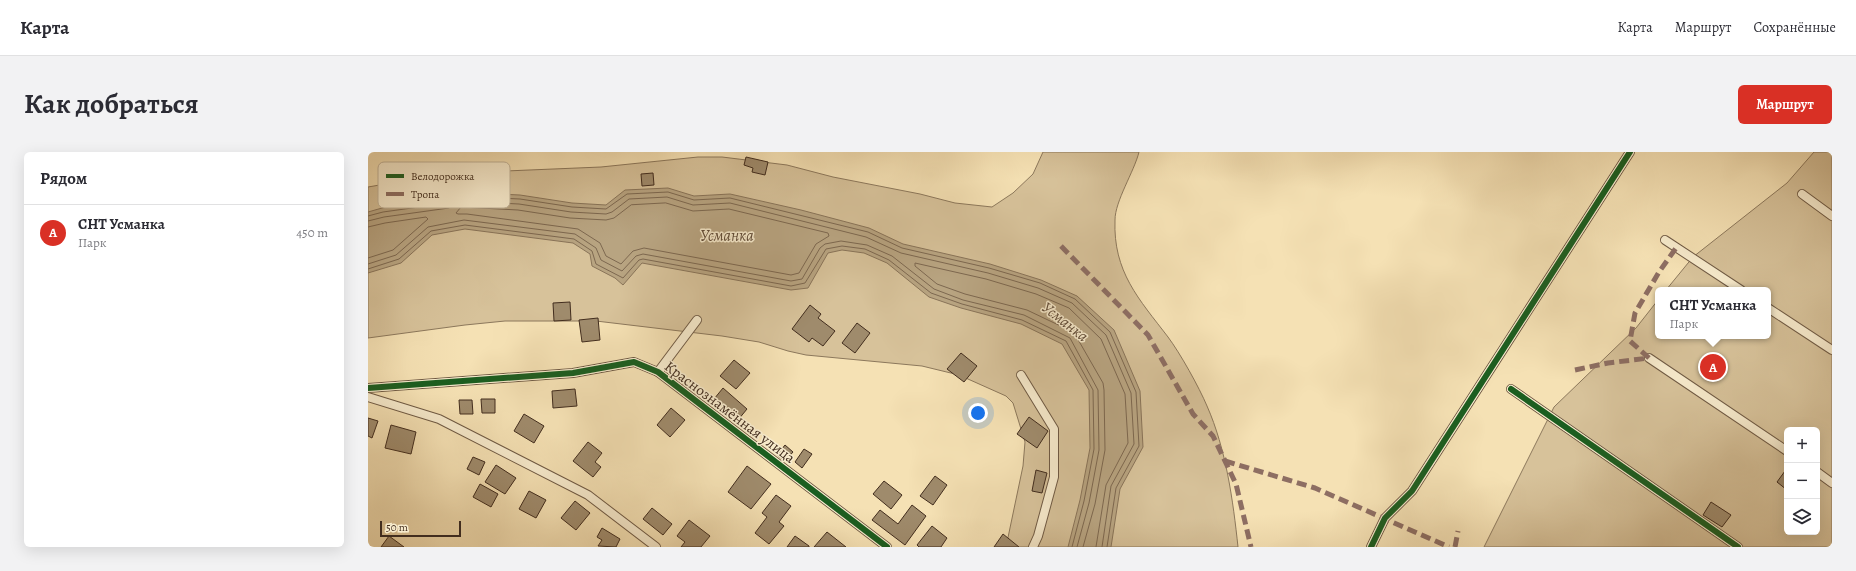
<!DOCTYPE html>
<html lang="ru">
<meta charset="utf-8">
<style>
:root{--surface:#fff;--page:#f2f2f3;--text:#2b2b33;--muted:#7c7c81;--line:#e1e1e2;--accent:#d93025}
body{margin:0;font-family:Alegreya,serif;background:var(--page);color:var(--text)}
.controls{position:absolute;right:12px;bottom:12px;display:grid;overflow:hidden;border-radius:6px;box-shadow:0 4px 16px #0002}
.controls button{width:36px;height:36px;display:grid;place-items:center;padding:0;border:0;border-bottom:1px solid var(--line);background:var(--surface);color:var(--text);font:20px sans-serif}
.scale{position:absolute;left:12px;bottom:10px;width:81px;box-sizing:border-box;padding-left:4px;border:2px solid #422d1e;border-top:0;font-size:11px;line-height:14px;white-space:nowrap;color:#422d1e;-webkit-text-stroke:3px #f8ecce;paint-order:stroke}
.you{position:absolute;left:610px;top:261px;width:14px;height:14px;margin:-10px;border:3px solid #fff;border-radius:50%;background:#1a73e8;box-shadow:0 0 0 6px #1a73e833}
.badge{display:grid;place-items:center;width:26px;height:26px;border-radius:50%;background:var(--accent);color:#fff;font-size:13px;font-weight:700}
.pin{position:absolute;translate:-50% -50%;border:2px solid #fff;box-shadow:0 1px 4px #0006}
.popup{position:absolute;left:1287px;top:135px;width:116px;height:52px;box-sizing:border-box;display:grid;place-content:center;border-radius:6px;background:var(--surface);filter:drop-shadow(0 1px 3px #0005);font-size:13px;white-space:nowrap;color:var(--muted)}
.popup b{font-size:15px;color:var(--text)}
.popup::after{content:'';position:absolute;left:50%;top:100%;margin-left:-8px;border:8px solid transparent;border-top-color:var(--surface)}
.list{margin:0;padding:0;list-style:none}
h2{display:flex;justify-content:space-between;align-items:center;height:52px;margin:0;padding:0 16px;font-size:17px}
h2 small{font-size:13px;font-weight:400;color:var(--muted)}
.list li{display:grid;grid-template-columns:26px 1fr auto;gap:12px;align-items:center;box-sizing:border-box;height:56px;padding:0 16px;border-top:1px solid var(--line)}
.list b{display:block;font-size:15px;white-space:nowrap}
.list p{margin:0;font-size:13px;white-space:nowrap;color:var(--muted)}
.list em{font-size:13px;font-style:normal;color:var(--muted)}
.icon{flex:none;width:22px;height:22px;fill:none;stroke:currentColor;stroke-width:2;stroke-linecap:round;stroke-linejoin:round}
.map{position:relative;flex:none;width:1464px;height:395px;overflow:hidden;border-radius:6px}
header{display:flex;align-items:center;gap:24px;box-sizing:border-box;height:56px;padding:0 20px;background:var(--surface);border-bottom:1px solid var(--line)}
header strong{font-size:19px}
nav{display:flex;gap:22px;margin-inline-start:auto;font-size:14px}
.intro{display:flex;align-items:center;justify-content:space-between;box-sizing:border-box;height:96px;padding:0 24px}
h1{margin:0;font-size:28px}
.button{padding:10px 18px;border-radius:6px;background:var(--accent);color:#fff;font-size:14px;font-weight:700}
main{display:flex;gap:24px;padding:0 24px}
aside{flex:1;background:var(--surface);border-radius:6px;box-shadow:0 4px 16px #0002}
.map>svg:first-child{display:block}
</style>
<header>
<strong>Карта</strong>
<nav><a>Карта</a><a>Маршрут</a><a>Сохранённые</a></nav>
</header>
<div class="intro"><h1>Как добраться</h1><a class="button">Маршрут</a></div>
<main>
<aside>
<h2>Рядом<small></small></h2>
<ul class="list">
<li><span class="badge">A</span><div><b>СНТ Усманка</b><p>Парк</p></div><em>450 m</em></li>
</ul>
</aside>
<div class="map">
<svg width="1464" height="395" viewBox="0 0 1464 395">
<rect width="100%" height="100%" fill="#f5e1b4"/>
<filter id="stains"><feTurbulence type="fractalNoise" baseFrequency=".005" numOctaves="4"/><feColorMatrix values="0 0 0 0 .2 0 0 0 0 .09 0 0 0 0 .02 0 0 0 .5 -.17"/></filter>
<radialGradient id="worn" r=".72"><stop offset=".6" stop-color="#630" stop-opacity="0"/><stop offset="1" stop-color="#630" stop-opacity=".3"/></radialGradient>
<g fill="#d7c29a" stroke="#8c785c" fill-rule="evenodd">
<path d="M675,0H771C766,20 747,49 747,68C745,120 771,147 800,185C812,201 831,235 839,254C858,297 865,348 870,395H638L655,314L657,290L645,251L638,244L591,223L554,214L438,203L420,199L391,190L354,184L228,169H137L97,173L0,186V35L64,24L114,20L233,15L330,5H354L419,13L465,25L552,42L587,51L624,55L645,41L665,22Z"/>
<path d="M1446,0H1464V395H1116L1186,255L1268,176L1290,148V184H1400V138H1298L1325,105L1419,31ZM1419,278H1449V380H1419Z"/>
</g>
<path fill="#b8a481" stroke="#897459" d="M300,36L326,44L362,42L433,58L501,76L535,92L622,112L673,128L709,144L746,178L772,239L775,295L752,337L743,395H700L712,348L722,296L721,238L694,192L653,172L593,156L561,145L519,111L496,101L474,98L460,101L440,136L423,138L274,111L255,133L247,126L224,114L222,102L205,91L97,77L64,83L33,111L0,121V60L14,56L79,47L85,40L152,43L204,51L238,53L257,38Z"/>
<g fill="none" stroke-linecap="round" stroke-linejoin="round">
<g stroke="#7d6850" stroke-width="1">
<path d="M298,51L325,59L361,57L460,81L461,84L448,92L431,121L423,123L276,96L265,99L253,112L238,104L232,91L210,77L99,62H90L88,61L93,55L150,58L202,66L238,68L246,66L263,53Z"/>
<path d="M0,64L15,60L80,51L88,44L152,47L204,55L238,57L259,42L300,40L326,48L362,46L500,80L534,96L621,116L672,131L707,147L742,180L768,240L771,294L748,336L739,395"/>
<path d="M0,69L16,65L81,56L90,49L151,52L203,60L238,62L244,60L261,47L299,45L325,53L362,51L498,85L533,101L620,121L670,136L704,151L738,183L763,241L766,292L743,334L734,395"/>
<path d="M0,75L17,71L58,65L60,67L25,98L0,106"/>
<path d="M0,112L28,103L60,75L96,68L207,82L228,96L233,108L254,119L268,104L275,102L423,129L434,127L452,96L457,92L473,89L499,93L524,104L566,137L595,148L656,163L702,186L730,238L731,298L721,351L709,395"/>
<path d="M0,117L31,107L63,79L97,73L206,87L224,99L228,112L255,126L271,108L275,107L423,134L437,131L458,97L474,94L497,97L521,108L563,141L594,152L654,168L698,189L725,238L726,297L716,349L704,395"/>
<path d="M715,395L727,352L737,298L736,238L735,231L708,184L701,178L659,158L597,142L569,132L547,114V111L618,127L668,142L701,156L733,187L757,242L760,291L738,333L728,395"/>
</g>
</g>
<g fill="#9f8b6c" stroke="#422d1e">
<path d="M378,5L400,10L397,23L384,20L385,16L376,13Z"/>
<path d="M285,21L286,33L274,34L273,22Z"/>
<path d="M202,150L203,168L186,169L185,151Z"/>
<path d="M442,153L453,162L450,166L467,179L455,194L444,186L441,190L424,177Z"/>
<path d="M230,166L232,188L214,190L211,168Z"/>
<path d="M489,171L502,181L487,201L474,191Z"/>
<path d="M593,201L609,214L596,230L579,217Z"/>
<path d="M366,208L382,221L368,237L352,224Z"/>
<path d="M355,236L379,257L370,268L346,247Z"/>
<path d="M207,237L209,254L185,256L184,239Z"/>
<path d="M113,247H127V261H114Z"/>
<path d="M91,248H104L105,262H92Z"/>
<path d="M303,256L317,268L302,285L289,273Z"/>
<path d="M156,262L176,274L166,291L146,279Z"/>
<path d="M661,265L680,279L669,296L649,282Z"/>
<path d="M0,266L10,269L4,286L0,284Z"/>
<path d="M23,273L48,280L43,302L17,296Z"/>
<path d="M220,290L234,301L227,310L233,315L225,325L205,309Z"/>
<path d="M417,293L425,300L417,309L409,303Z"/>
<path d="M436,297L444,302L434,316L427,310Z"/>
<path d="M105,305L117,310L111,323L99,317Z"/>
<path d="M128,313L148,326L137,342L117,330Z"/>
<path d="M379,314L403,332L383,357L360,340Z"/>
<path d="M668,318L679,321L674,341L664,339Z"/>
<path d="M1417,319L1419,320V338L1409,330Z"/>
<path d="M567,324L579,333L565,353L552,344Z"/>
<path d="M516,329L534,343L523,357L505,342Z"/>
<path d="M112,332L130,342L123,355L105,345Z"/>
<path d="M161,339L178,348L168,366L151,357Z"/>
<path d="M408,343L423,354L411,370L416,374L401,392L387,381L399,365L394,361Z"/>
<path d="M207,349L222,361L208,378L193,366Z"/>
<path d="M1343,350L1363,363L1354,375L1335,363Z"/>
<path d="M544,353L558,364L537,393L504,368L512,358L530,372Z"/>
<path d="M284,356L304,372L295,383L275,367Z"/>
<path d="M321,368L342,384L333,395H313L317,390L309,384Z"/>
<path d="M564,374L579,386L573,395H551L549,393Z"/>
<path d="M234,376L252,387L248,395L230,394L234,388L229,385Z"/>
<path d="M459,380L478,395H446Z"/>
<path d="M635,382L651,395H626Z"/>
<path d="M21,384L36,395H13Z"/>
<path d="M427,384L441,394V395H419Z"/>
</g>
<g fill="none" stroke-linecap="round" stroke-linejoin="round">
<defs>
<g id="minor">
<path d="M1434,42L1464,64"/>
<path d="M1297,88L1373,138"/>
<path d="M1400,156L1464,198"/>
<path d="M1281,206L1419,299"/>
<path d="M290,220L329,168"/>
<path d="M653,223L686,277V325L670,384L665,395"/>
<path d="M0,236L205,221L266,210L290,220L519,395"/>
<path d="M1143,237L1370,395"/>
<path d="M0,245L71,267L220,343L288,395"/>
<path d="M1449,320L1464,331"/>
<path d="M1003,395L1017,366L1044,339L1262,0"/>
</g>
</defs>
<use href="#minor" stroke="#6f5a44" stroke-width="10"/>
<use href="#minor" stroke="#f8ecce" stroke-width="8"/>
<g stroke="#8d6e63" stroke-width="5" stroke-dasharray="10 5" stroke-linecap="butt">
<path d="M693,94L780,183L825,262L845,284L868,332L883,395"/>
<path d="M1281,206L1262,189L1267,161L1291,120L1308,96"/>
<path d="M1207,218L1240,211L1281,206"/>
<path d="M857,309L947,336L1081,395"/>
<path d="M1087,395L1090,379"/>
</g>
<defs>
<g id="cycleway">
<path d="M0,236L205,221L266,210L290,220L519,395"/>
<path d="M1143,237L1370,395"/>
<path d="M1003,395L1017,366L1044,339L1262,0"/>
</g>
</defs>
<use href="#cycleway" stroke="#f8ecce" stroke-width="8"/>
<use href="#cycleway" stroke="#1b5e20" stroke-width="6"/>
</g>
<g text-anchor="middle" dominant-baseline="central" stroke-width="3" stroke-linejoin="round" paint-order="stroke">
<g font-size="15" fill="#422d1e" stroke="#f8ecce">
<text transform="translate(362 260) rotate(37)">Краснознамённая улица</text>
</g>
<g font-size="16" font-style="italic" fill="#604b37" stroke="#f8ecce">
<text x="359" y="84">Усманка</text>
<text transform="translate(697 170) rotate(38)">Усманка</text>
</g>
</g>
<rect x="10" y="10" width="132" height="46" rx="6" fill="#f8ecce" stroke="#c1b399" stroke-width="1"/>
<rect x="18" y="22" width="18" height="4" fill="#1b5e20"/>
<rect x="18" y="40" width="18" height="4" fill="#8d6e63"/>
<g font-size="11" fill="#422d1e">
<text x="43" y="28">Велодорожка</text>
<text x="43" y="46">Тропа</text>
</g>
<rect width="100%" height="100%" filter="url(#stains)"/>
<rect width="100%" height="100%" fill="url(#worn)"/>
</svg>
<div class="controls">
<button>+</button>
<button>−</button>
<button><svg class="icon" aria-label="layers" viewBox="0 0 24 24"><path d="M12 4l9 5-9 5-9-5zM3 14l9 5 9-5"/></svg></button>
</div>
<div class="scale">50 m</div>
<div class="you"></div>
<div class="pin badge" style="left:1345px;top:215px">A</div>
<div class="popup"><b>СНТ Усманка</b>Парк</div>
</div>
</main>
